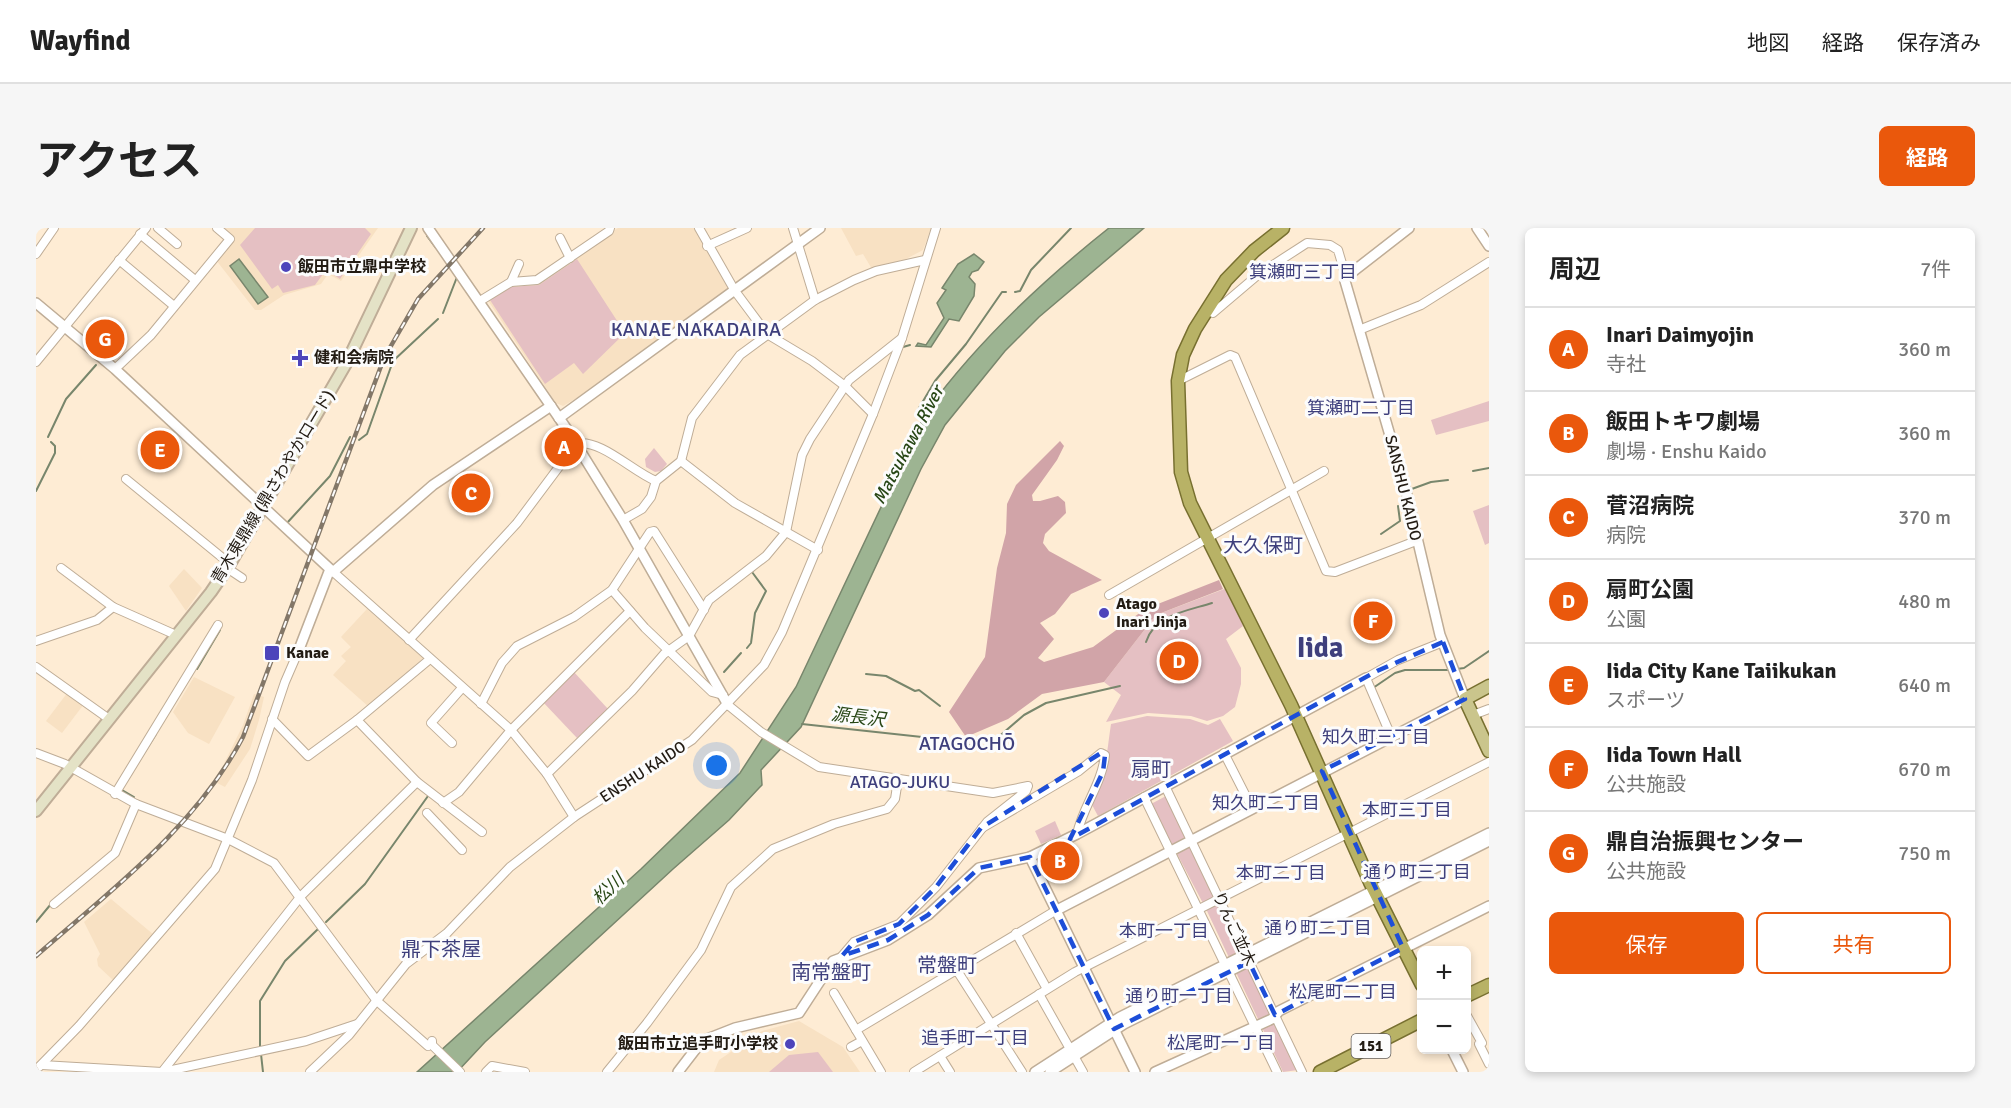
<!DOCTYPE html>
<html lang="ja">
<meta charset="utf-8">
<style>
:root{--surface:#fff;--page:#f6f6f6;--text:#222;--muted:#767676;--line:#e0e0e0;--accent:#ea580c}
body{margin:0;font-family:Signika,"Noto Sans JP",sans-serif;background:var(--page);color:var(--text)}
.controls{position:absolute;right:18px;bottom:18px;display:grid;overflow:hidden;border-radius:9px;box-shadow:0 3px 9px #0003}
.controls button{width:54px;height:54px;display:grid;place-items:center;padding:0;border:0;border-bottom:2px solid var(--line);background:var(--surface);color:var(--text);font:30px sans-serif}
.you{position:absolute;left:681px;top:538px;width:21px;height:21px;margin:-15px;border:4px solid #fff;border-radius:50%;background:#1a73e8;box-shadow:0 0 0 9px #1a73e833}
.badge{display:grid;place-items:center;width:39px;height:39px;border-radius:50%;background:var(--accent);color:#fff;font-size:20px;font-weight:700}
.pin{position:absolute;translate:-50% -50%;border:3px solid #fff;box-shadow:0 2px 6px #0006}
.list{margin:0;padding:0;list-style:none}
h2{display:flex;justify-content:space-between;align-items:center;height:78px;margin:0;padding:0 24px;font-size:26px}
h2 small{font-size:20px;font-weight:400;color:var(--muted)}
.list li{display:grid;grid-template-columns:39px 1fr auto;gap:18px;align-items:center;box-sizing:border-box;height:84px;padding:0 24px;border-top:2px solid var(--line)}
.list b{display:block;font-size:22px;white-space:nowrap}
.list p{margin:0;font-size:20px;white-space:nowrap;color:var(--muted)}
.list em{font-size:20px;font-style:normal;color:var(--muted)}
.actions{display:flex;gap:12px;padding:18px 24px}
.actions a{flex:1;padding:14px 0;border:2px solid var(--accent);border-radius:9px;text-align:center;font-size:21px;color:var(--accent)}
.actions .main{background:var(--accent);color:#fff}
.map{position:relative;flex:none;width:1453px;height:844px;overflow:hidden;border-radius:9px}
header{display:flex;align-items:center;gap:36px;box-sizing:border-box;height:84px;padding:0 30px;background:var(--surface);border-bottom:2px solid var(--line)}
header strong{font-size:28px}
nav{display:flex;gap:33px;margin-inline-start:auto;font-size:21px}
.intro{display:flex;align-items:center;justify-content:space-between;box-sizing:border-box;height:144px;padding:0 36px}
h1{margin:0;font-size:42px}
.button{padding:15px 27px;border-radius:9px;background:var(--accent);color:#fff;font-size:21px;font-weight:700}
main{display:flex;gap:36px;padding:0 36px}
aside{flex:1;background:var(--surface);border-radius:9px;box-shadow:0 3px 9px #0003}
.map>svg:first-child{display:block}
</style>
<header>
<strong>Wayfind</strong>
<nav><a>地図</a><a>経路</a><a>保存済み</a></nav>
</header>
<div class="intro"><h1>アクセス</h1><a class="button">経路</a></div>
<main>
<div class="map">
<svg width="1453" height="844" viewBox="0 0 1453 844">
<rect width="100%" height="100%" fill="#feecd4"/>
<g fill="#f8e1c3">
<path d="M184,0H342L305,53L292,46L285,56L248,67L225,82H219L180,32L196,11Z"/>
<path d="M582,0H661L669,20L696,61L568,154L527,178L520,175L451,71L474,57L496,56Z"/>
<path d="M805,0H895L887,22L870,31L836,41L827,26L820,28Z"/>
<path d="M148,341L166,360L150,383L133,358Z"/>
<path d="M331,381L387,430L333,479L297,447L310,433L305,428L315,419L305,409Z"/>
<path d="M158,449L199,469L173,516L152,505L137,484Z"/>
<path d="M32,464L48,476L26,505L10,493Z"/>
<path d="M218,466L228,469L223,492L214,521L189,559L179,554L207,497Z"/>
<path d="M75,671L118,707L78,753L62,738L61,731L64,726L48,694Z"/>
<path d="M763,793L807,819L824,844H678L683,832L726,803Z"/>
</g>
<g fill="#e5c0c3">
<path d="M219,0H329L335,6L304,51L290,42L279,57L247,65L242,57L236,61L204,17Z"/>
<path d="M541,31L589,105L547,146L538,135L509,156L454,72L474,59L503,57Z"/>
<path d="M1453,173V193L1400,207L1395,192Z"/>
<path d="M618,220L631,236L625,243L619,244L610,239L609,231Z"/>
<path d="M1453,277V315L1449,317L1437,283Z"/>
<path d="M1191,360L1207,398L1190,411L1205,440V456L1199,479L1187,488L1171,493L1155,488L1112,485L1070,494L1085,467L1068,454L1120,387Z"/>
<path d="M537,443L572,481L541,510L506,473Z"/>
<path d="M1111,488L1154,491L1172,497L1184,491L1197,513L1062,588L1055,575C1071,544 1070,529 1075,496Z"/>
<path d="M1130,568L1262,842L1247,844L1171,683L1115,576Z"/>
<path d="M1019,593L1025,607L1005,616L999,603Z"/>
<path d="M782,824L797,844H733L753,827Z"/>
</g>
<path fill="#d1a4a8" d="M1024,213L1028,218L1021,232L996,267L997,273H1004L1022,268L1029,274L1030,285L1009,306L1007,315L1013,323L1066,352L1035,366L1019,386L1004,395L1018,411L1002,430L1008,434L1057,419L1109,381L1183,352L1187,361L1120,387L1068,454L1006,466L972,491L930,509L913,484L949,429L961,340L970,305L971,276L980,257Z"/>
<g fill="#9db492" stroke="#78866c" stroke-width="1.5">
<path d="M1073,0H1108L1003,89L969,123L909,197L885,241L765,499L725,542L726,557L723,560L693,592L637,641L449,814L421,844H381L605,641L704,545L760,459L890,184C941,114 1005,54 1073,0Z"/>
<path d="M938,26L948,34L942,42L936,44L933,49L939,56L938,68L923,93L913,91L895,119L880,118L882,115L890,117L908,90L901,75L910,62L906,60L922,36Z"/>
<path d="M203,31L232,69L222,76L194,38Z"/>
</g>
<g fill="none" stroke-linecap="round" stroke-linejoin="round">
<g stroke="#78866c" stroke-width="2">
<path d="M391,8L400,20"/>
<path d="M979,64L984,63L995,42L1035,0"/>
<path d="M407,85L421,49"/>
<path d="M867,119L874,117"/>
<path d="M880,185L899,153L930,116L966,64H970"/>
<path d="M12,209L30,171L60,137"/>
<path d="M323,212L331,206L357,133L402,91"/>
<path d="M1437,243L1453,240"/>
<path d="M1373,262L1395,254L1412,252"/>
<path d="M0,263L19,225V218L15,214"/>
<path d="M251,295L294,248L314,209"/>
<path d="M1345,306L1364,293L1362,278"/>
<path d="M1110,414C1118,387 1151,383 1176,375"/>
<path d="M711,420L715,415L719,385L730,363L716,344L719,341"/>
<path d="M161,441L184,402"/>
<path d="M1421,441L1428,440L1453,423"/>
<path d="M688,444L705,425"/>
<path d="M830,446L850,448L879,463L883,462L904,478"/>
<path d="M1337,460L1359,445L1369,442H1412"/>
<path d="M766,496L886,509L946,519L952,518L988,487L1010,475L1084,458"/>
<path d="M96,544L120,506"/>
<path d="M86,562L98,569"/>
<path d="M0,694L15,676"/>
<path d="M290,694L329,656L392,568"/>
<path d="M224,820V773L249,733L282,701"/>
<path d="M225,826L227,844"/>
</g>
<defs>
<g id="minor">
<path d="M122,0L141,16"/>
<path d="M663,0L699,63L731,106L776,133L809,158L837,186"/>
<path d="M757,0L779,72"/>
<path d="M104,6L159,52"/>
<path d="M524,10L534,30"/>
<path d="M671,18L711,0"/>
<path d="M0,26L18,0"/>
<path d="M83,32L138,78"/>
<path d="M475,54L483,36"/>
<path d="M444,73L475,54L501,52L573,3L574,0"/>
<path d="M1170,82L1177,85L1223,46L1271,15L1294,17L1302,22L1310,49"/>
<path d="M1323,102L1385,77L1453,34"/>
<path d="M0,134L110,0"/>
<path d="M79,141L115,107L194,11L181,0"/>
<path d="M1142,153L1194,127L1199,129L1290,343L1299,344L1380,313"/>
<path d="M645,233L699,275L782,322"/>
<path d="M90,251L194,336"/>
<path d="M587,292L606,281L615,269L620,253L645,233L656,190L704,127L779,72L818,52L840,43L889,32"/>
<path d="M25,340L77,379"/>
<path d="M191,340L206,350"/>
<path d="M294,341L475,502L511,546L538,589"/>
<path d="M576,362L609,400L676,464L687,467"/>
<path d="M1073,367L1288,243"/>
<path d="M373,412L481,295L540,216C564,210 597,244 620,253"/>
<path d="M0,413L61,392L77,379L140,407"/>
<path d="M394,431L321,492L381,554L446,604"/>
<path d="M0,439L73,491"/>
<path d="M445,476L466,435L481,418L538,389L576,362L614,304L618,303L668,382"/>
<path d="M692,477L725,504L783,539L957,565L992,558L990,563L951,594L900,659L863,696L818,714L806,728"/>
<path d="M1437,487L1453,481"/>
<path d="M236,491L272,528L321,492"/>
<path d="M1355,508L1330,450L1362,432L1407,414"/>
<path d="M416,515L395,495L426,460"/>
<path d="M0,525L29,536L100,576L192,611L238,635L341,773L392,818"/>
<path d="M1188,525L1216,580"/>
<path d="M511,546L596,463L628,426L653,408L673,372L730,328L750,304L766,227L774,211L813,152L866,110"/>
<path d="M1129,558L1266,844"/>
<path d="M79,566L182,397"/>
<path d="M1108,569L1241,844"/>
<path d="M407,575L423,564L475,502L594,383"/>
<path d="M391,585L426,622"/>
<path d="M946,600L1043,543L1065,525L1069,527C1066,556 1047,578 1041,606"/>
<path d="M18,676L79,625L100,576"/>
<path d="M980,705L1011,761"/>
<path d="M920,741L986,844"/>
<path d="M798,765L845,844"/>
<path d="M1003,766L1047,844"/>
<path d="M1430,786L1446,815L1443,816L1453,836"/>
<path d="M820,802L1019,683"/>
<path d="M396,813V817L424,844"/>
<path d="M815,819L826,813"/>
<path d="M904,828L914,844"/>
<path d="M6,837L126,844"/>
<path d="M0,842L43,798L179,641L216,552L249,454L262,424"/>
<path d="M126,844L265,668L381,554"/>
<path d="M127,844L270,813L321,796"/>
<path d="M274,844L313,807L370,736L411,705L474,639L538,589L656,512L728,437L746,404L837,186L866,110L900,0"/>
<path d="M450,844L456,838L489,844"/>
<path d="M571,844L611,795L665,722L695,659L737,621L798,596L851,581L859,571L862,552"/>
<path d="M878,844L1039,744L1453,534"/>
</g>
<g id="tertiary">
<path d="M392,0L530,200L587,292L692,477"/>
<path d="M1441,0L1453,18"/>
<path d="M0,75L79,141L294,341L262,424"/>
<path d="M523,190L784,0"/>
<path d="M297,344L397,257L515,178"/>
<path d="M994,629L1099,844"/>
<path d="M1019,683L1429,471L1404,407L1369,259L1309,53L1310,49L1373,0"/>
<path d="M1416,822L1427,844"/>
<path d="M642,844L662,818L671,811L699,800L763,785L797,733L852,712L892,687L943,640L994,629L1041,606L1330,450"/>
<path d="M999,844L1084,789L1453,605"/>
<path d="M1014,844L1088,796L1453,613"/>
<path d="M1119,844L1236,791L1243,783L1453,678"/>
</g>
<path id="secondary" d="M0,583L175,364L194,336L311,134L375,0"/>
<path id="primary" d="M1453,458L1429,471L1453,523"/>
<g id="trunk">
<path d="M1247,0L1218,23L1190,52L1159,101L1147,127L1142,153L1145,244L1154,275L1255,477L1334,654L1386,757"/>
<path d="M1430,768L1453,757"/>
<path d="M1284,844L1386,792"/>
</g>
</defs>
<use href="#minor" stroke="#bfad97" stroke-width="10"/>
<use href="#tertiary" stroke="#bfad97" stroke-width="12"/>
<use href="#secondary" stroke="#bfad97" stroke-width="14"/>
<use href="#primary" stroke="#787030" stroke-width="15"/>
<use href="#trunk" stroke="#787030" stroke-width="15"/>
<use href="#minor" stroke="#fff" stroke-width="8"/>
<use href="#tertiary" stroke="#fff" stroke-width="9"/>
<use href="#secondary" stroke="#e4e2c6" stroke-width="10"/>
<use href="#primary" stroke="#cac58c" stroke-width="12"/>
<use href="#trunk" stroke="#b8b266" stroke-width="12"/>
<defs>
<path id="rail" d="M0,728C75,662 159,600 207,509L348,130L382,71L447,0"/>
</defs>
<use href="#rail" stroke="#837768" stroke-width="4.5"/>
<use href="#rail" stroke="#fcfcfc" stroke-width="2" stroke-dasharray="7" stroke-linecap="butt"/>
</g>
<path fill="none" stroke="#1d4ed8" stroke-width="4.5" stroke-dasharray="12 8" stroke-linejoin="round" d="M1407,414L1429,471L1286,543L1367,720L1239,787L1213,734L1078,801L994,629L943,640L892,687L852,712L806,728L818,714L863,696L900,659L945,600L1065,525L1069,527L1067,544L1034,611L1341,443Z"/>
<g fill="#4d44bb" stroke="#fcfcfc" stroke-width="2">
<circle cx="250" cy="39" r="6"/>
<path d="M261 121h6v6h6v6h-6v6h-6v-6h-6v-6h6z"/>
<circle cx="1068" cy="385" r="6"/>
<rect x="228" y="417" width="16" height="16" rx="3"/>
<circle cx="754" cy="816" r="6"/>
</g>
<g text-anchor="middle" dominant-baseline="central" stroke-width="6" stroke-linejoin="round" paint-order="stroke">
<rect fill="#fcfcfc" stroke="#635e59" stroke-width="1.5" x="1315.5" y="806" width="39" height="24" rx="4.5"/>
<g font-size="15" font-weight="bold" fill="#221b13">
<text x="1335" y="818">151</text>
</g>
<g font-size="16" font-weight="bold" fill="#221b13" stroke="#fcfcfc" text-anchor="start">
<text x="262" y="39">飯田市立鼎中学校</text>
<text x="278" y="130">健和会病院</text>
<text x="1080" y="376">Atago<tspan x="1080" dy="18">Inari Jinja</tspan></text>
<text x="250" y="425">Kanae</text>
<text x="742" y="816" text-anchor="end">飯田市立追手町小学校</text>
</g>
<g font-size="16" fill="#221b13" stroke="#fcfcfc">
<text transform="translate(237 259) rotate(-59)">青木東鼎線 (鼎さわやかロード)</text>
<text transform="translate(1367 260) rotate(76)">SANSHU KAIDO</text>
<text transform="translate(607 544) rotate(-33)">ENSHU KAIDO</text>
<text transform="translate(1198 701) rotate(65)">りんご並木</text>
</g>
<g font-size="18" fill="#3e3f7c" stroke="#fcfcfc">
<text x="1267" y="44">箕瀬町三丁目</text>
<text x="1325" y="180">箕瀬町二丁目</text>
<text x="1340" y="509">知久町三丁目</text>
<text x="864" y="554">ATAGO-JUKU</text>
<text x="1230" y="575">知久町二丁目</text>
<text x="1371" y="582">本町三丁目</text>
<text x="1381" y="644">通り町三丁目</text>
<text x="1245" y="645">本町二丁目</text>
<text x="1282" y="700">通り町二丁目</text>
<text x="1128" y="703">本町一丁目</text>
<text x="1307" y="764">松尾町二丁目</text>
<text x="1143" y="768">通り町一丁目</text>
<text x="939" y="810">追手町一丁目</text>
<text x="1185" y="815">松尾町一丁目</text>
</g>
<g font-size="18" font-style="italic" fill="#284716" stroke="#fcfcfc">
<text transform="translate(872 217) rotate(-62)">Matsukawa River</text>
<text transform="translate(822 489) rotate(7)">源長沢</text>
<text transform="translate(572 661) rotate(-43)">松川</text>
</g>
<g font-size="20" fill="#3e3f7c" stroke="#fcfcfc">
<text x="660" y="101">KANAE NAKADAIRA</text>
<text x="1227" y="317">大久保町</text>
<text x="931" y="515">ATAGOCHŌ</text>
<text x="1115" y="541">扇町</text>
<text x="405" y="721">鼎下茶屋</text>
<text x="911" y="737">常盤町</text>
<text x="795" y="744">南常盤町</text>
</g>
<g font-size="28" font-weight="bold" fill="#3e3f7c" stroke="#fcfcfc">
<text x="1284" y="420">Iida</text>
</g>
</g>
</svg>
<div class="controls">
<button>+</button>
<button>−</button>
</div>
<div class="you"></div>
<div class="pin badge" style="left:528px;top:219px">A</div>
<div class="pin badge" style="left:1024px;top:633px">B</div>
<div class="pin badge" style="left:435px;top:265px">C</div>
<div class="pin badge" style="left:1143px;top:433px">D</div>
<div class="pin badge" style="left:124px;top:222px">E</div>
<div class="pin badge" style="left:1337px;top:393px">F</div>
<div class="pin badge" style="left:69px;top:111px">G</div>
</div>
<aside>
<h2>周辺<small>7件</small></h2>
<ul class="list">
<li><span class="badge">A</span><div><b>Inari Daimyojin</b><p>寺社</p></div><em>360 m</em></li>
<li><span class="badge">B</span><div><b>飯田トキワ劇場</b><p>劇場 · Enshu Kaido</p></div><em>360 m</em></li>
<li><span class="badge">C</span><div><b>菅沼病院</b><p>病院</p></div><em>370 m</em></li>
<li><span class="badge">D</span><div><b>扇町公園</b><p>公園</p></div><em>480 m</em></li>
<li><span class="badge">E</span><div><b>Iida City Kane Taiikukan</b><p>スポーツ</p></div><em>640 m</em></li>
<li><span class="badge">F</span><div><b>Iida Town Hall</b><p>公共施設</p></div><em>670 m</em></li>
<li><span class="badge">G</span><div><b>鼎自治振興センター</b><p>公共施設</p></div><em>750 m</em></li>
</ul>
<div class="actions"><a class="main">保存</a><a>共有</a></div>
</aside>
</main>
